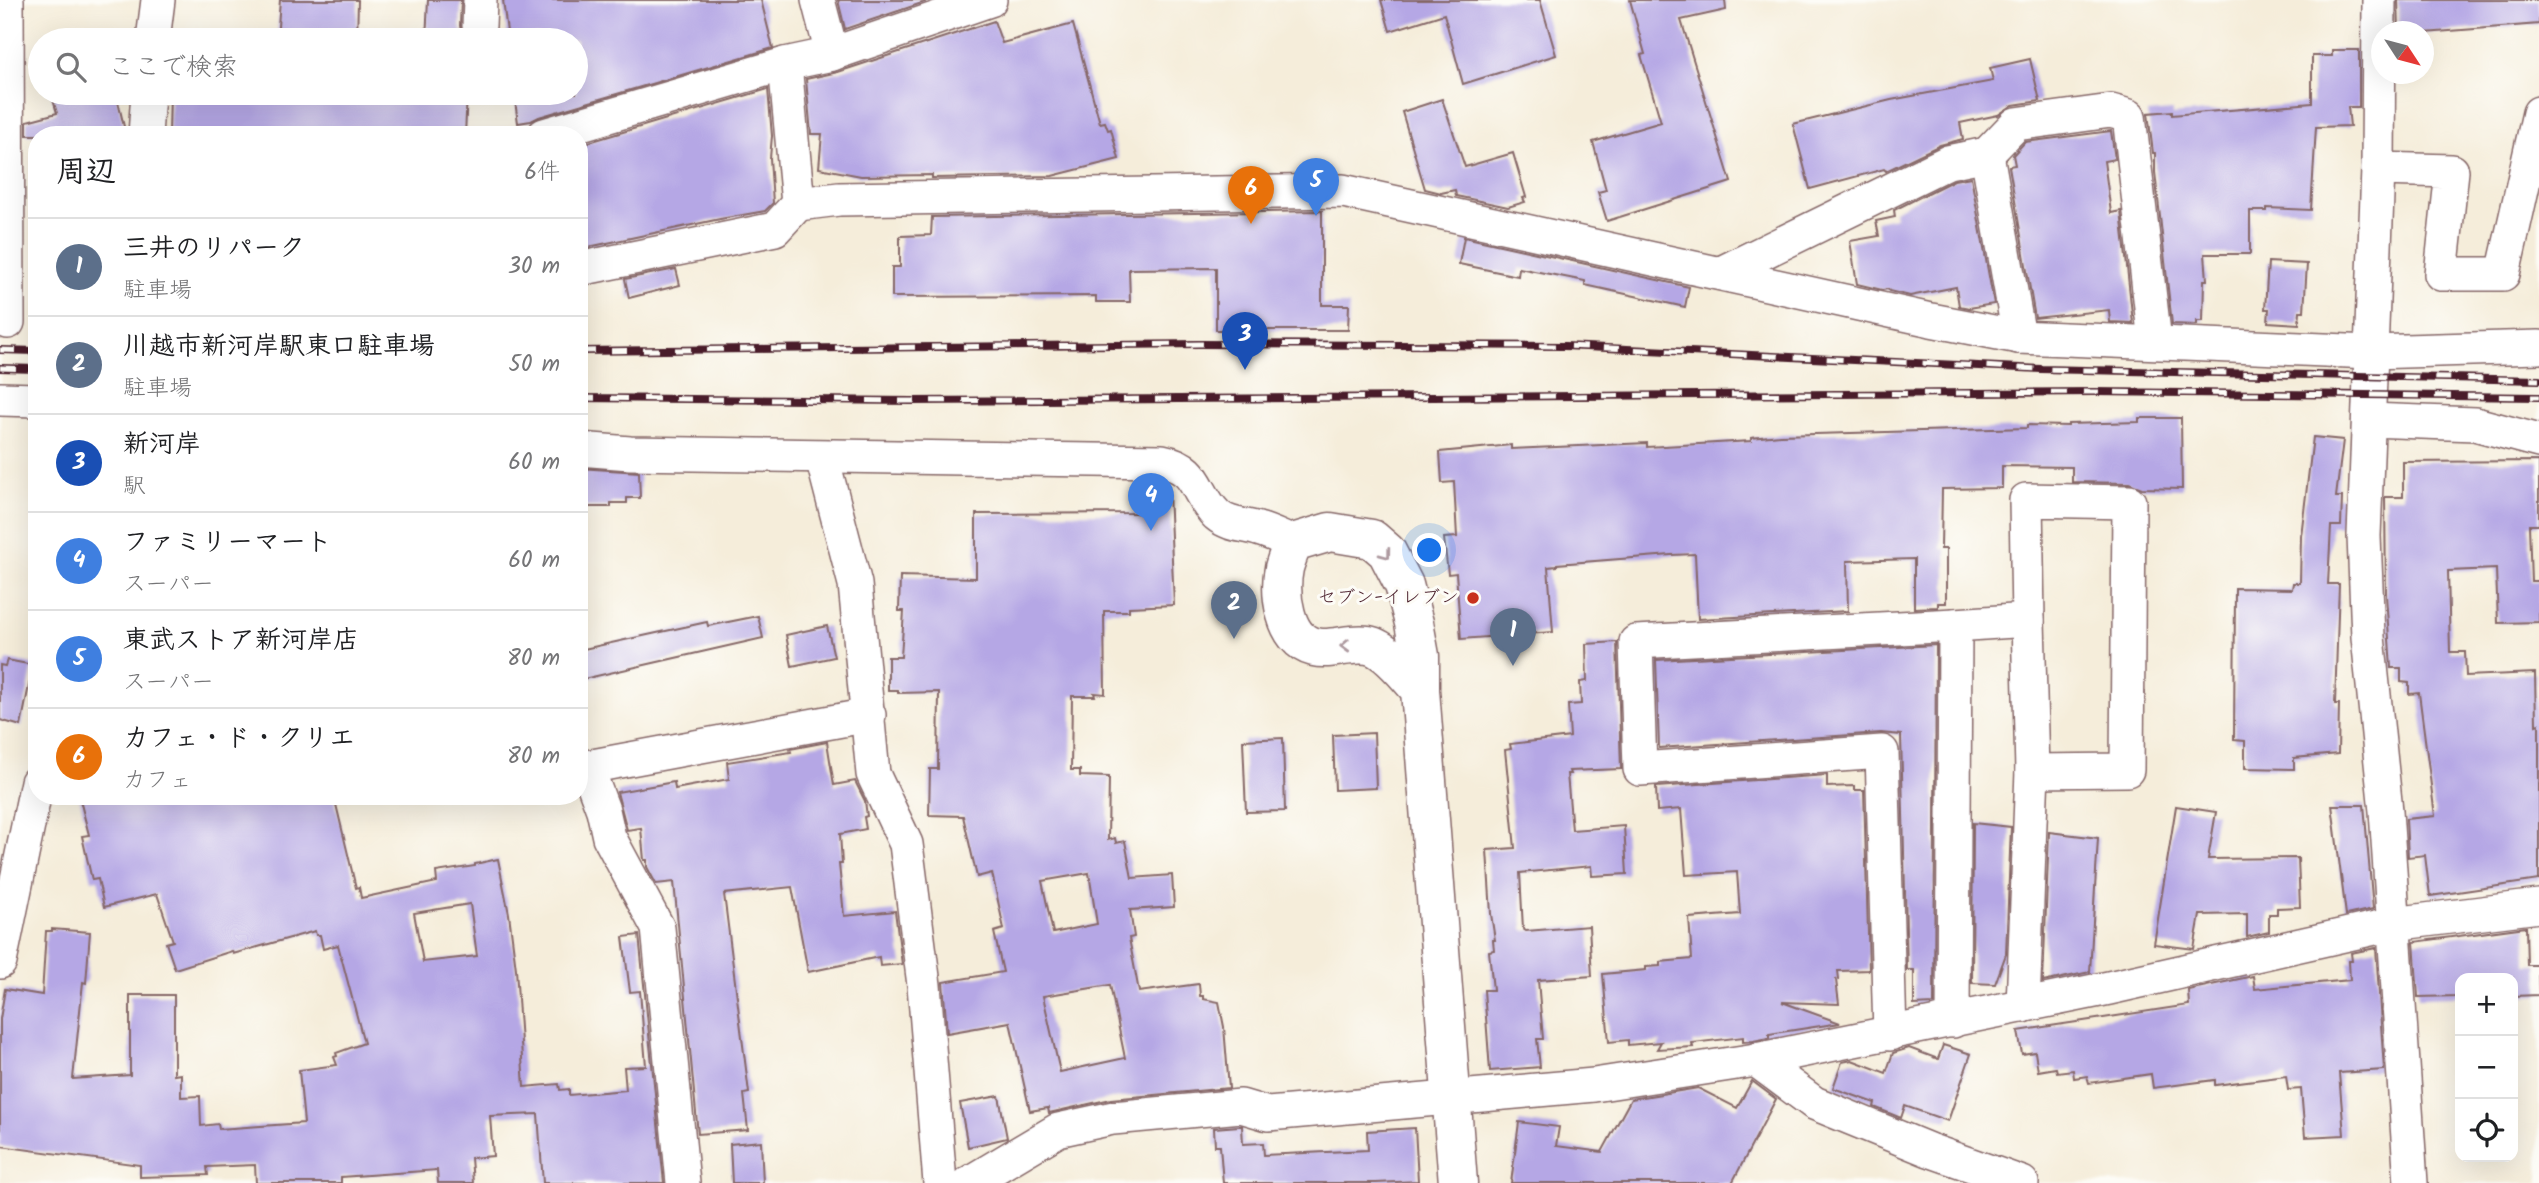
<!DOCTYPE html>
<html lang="ja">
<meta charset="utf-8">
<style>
:root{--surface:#fff;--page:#f2f2f2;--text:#202124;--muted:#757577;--line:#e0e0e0;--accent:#ea580c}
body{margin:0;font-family:Kalam,"Klee One",sans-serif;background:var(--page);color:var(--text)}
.controls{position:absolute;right:21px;bottom:21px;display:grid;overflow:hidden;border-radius:14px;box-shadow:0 7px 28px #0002}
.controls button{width:63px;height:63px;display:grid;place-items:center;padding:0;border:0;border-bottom:2px solid var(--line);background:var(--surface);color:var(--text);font:35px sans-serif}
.compass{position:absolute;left:2371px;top:21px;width:63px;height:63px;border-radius:50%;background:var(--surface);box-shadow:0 7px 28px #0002;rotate:126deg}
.you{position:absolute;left:1430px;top:551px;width:24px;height:24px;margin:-18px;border:5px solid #fff;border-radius:50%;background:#1a73e8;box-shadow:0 0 0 10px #1a73e833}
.badge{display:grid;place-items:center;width:46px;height:46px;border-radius:50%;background:var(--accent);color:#fff;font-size:23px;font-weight:700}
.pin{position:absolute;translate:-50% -58px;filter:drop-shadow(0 2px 4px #0008)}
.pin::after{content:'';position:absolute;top:37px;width:24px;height:21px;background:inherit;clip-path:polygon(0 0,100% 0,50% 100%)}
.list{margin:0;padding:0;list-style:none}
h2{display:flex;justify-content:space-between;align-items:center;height:91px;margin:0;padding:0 28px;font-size:30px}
h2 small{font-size:23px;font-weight:400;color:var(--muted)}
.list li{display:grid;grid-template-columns:46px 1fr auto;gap:21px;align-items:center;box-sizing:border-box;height:98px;padding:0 28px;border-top:2px solid var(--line)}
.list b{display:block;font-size:26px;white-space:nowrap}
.list p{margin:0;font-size:23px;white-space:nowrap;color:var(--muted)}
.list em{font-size:23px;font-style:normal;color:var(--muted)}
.icon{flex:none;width:38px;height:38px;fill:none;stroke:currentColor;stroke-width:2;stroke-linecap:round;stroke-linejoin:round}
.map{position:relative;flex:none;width:2539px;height:1183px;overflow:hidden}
.search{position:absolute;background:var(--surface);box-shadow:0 7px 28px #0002;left:28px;top:28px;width:560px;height:77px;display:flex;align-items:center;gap:18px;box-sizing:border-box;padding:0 24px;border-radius:38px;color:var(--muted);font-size:26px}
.panel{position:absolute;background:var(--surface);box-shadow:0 7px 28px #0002;left:28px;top:126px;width:560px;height:679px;border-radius:28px}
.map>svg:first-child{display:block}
</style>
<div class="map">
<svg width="2539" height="1183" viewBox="0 0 2539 1183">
<rect width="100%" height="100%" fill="#fdfcf7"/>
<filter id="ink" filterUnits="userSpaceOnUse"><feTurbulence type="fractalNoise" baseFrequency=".0143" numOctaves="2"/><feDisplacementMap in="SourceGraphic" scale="14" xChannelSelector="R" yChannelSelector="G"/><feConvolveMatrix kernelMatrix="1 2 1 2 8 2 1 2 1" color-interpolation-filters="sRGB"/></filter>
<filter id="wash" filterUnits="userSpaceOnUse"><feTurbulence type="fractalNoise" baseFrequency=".00686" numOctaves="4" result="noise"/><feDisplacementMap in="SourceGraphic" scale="28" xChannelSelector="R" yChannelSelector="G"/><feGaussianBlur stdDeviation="1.57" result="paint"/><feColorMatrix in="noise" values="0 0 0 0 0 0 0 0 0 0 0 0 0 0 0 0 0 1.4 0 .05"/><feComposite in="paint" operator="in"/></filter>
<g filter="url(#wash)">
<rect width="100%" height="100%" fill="#f5edda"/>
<g id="blocks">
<g fill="#b5a7e5" fill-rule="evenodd">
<path d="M280,0H358L357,40H277Z"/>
<path d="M428,0H461L460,26L462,34L467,40H426Z"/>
<path d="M503,0H761L773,48L539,117L531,121L518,123L514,93H576V40H539L537,35L508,40Z"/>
<path d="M838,0H924L925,2L845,29Z"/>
<path d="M1381,0H1540L1556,55L1463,84L1444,14L1390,31Z"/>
<path d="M1630,0H1725L1726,10L1681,20L1731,182L1607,221L1598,192L1606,190L1593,142L1661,122L1641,55L1645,54Z"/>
<path d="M2398,0H2539V24L2424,33L2399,32Z"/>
<path d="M994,21L1002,43L1073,24L1100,123L1105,122L1108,130L1111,129L1119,159L1052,176L932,178V175L861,176L819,168L822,134H811L806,79L838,72Z"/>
<path d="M2332,50H2359V107H2348L2350,126L2316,127L2311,210L2267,208V211H2250V254H2205L2207,280H2204L2203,321H2197V325L2172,324L2155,172V153H2153L2148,113L2172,111V115L2312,103V56H2332Z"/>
<path d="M2030,59L2040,101L2013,105L1998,115L1960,123L1963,139L1940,145L1886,171L1884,169L1810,189L1793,124L1891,100L1993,81L1990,68Z"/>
<path d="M768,89L772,136L770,158L773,203L765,211L720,219L579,249V145Z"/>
<path d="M51,93H116L126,135H27V121L57,113Z"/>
<path d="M170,93H467L465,135H169Z"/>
<path d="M1442,99L1465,167L1513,153L1526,197L1523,198L1525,202L1508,207L1456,196L1455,190L1441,193L1425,189L1402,112Z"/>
<path d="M2111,131L2115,159L2104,161L2111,213L2121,211L2133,323L2110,322L2109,310L2035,318L2009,166L2015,165L2013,155L2025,142Z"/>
<path d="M1971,177L1994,304L1969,308L1959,306L1956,287L1910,296L1889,291L1888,289L1882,290L1857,284L1850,241L1879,236L1876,221L1895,217L1894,210L1954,180Z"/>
<path d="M1322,211V305H1349L1348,330H1216V268L1129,269L1130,302H1096V296L892,297V267H900V236L931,235L932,217Z"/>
<path d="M1464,237L1689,287L1685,307L1585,285V281L1519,268L1518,276L1459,264Z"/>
<path d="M2268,262L2307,264L2304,311H2300L2299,324L2268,322L2269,309H2265Z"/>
<path d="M676,269L680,285L629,298L625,279Z"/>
<path d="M2139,418H2181L2182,489L2142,488L2129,483L2072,482V467L2002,466V488L1942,489L1941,549H1946V603H1938V607L1914,608V559L1847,561L1848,611L1698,619L1695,554L1671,555L1557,564V566L1548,567L1553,632L1461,639L1456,573L1448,574L1444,538L1457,537L1454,482L1442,483L1440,452L1511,445V449L1647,443V447L1751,441V438L1780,435L2027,428V425L2068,426V424L2139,422Z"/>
<path d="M2313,437L2343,440L2336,497H2342L2341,526H2331L2328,584H2339L2335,704H2339L2338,754L2294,758V769L2245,768V741L2234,740L2235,588L2292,589L2293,583H2300L2301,536Z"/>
<path d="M2539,461V525H2529L2531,581H2539V622L2498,623L2496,569L2448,571L2450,652H2465L2466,676L2535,673L2536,725L2539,724V880L2430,896L2425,855L2408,857L2406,819L2435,816L2419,693L2409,694V683L2401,682V668H2391L2386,595L2385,497H2403V462Z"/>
<path d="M579,468L639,472L640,498H627V503H611V507H579Z"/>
<path d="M1169,492L1174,605L1129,607V611H1104L1105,694L1094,693L1095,696H1072L1071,770H1080V776L1109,777L1108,840L1115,838L1116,843L1125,841L1132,878L1172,875L1174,907L1130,910L1134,937L1129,938L1139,992L1199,984L1200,996H1203V999L1219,1002L1224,1027L1229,1088L1111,1099L1049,1113L1048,1108L1030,1111L1010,1022L947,1033L943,982L1003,972L994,932L1004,929L992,873L977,877L963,816L929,815L930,769H938L939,692L898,693V690H888V657H901L904,611H899L900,576L976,578V514L1137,513L1136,494ZM1089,873L1097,924L1053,933L1042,881ZM1110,985L1125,1058L1060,1072L1043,996Z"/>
<path d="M758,616L763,638L579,680V650L707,622L708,626Z"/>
<path d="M827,626L834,657L792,666L786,635Z"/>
<path d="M1617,642L1621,769L1569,771L1570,774H1567L1572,830L1624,826L1627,874L1592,876L1591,866L1520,873L1523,929L1526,931L1589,926L1592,976L1538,980L1543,1039H1537L1540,1067L1490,1071L1484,990H1493L1489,951L1494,950L1493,940H1495L1491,914L1487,850L1515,848L1505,750L1511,749L1510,744L1570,737L1568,705L1581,704L1580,682L1587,681L1586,644Z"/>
<path d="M1936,645L1934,1004L1914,1005V970H1907L1901,735L1881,733L1659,748L1656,660Z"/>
<path d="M7,660L33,665L21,726L0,720V665L5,666Z"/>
<path d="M1374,733L1376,788L1335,790L1333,735Z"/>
<path d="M1283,738L1285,811L1246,812L1243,740Z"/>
<path d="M827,742L834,785L855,781L865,801L867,816L864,817L866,829L840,834L842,864H839L844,916L895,911L902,964L880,966L879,957L808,972L792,887L724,894L749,1093L744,1094L748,1130L698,1134L674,882L656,884L647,867V860H644L641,828L627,830L617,792L674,782L675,789L729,779L727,762L791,752L790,749Z"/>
<path d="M1827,775V787L1854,786V790H1864L1869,970L1838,971L1839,979L1836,980L1839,1004L1782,1002L1840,1023L1769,1034V1038L1753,1041L1743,1042V1037L1692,1043L1693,1047L1657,1049L1661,1042L1628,1045V1040L1609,1042L1603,974L1646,970V967L1660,966V962L1692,959L1689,918L1740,914L1737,872L1686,875L1681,809L1657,811L1656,787Z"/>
<path d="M79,796H334L356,888L359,887L361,898L437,882L436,872L475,866V864L498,859L509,914L516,969L524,1087L559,1084L560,1090L569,1089V1095L626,1090L624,1067L646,1066L640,991L630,992L623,937L639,935L664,1183H543L538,1114L490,1116L493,1156L471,1158L473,1183H438L437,1170L341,1177V1183H256L255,1165L207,1167L208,1175L140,1177V1165L0,1146V1019L5,989L42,995L46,931H52V929L90,932L86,983L83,982L73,1079L130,1075V995H174V1075L181,1074V1097L200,1096L201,1126L218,1124L219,1129L304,1123L299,1070L337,1065L334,1057L337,1056L336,1053L364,1043L338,945L323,949L320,935H316L315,931L233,954L232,951L175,969L166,943L173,941L157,894L104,907L98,879L92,880L82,836L89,835ZM470,904L477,956L423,962L414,913Z"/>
<path d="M2332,805H2364L2373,909L2346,915Z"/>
<path d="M2176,806L2216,812L2208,859L2298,858L2300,907L2277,908V914H2269V932L2247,937V914L2200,915L2194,949L2154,944Z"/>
<path d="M1973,823L2011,827L2006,954L1995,984L1972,983Z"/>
<path d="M2049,832L2098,838L2090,972L2043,982Z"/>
<path d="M2526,927L2527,965H2538L2539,995L2513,996V978H2460V996L2418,997L2414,942Z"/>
<path d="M2376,948L2384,1070L2339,1073L2344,1135L2305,1137L2301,1089L2288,1090L2286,1076L2215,1085V1080L2153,1088L2151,1074L2089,1083L2087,1076L2074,1078L2073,1070L2057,1072L2056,1068L2038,1071L2035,1052L2022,1054L2018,1031L2189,1005L2188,990L2253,976L2255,989L2350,980L2349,961H2352L2351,953Z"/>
<path d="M1943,1045L1971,1054L1948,1121L1905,1106L1901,1118L1874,1107L1875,1103L1833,1088L1842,1062L1852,1060L1886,1073L1893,1053L1909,1048L1938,1059Z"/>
<path d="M1752,1081L1776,1099L1732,1183H1511L1519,1122L1559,1127L1556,1146L1602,1152L1631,1099L1698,1088L1737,1108Z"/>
<path d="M999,1096L1007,1138L968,1147L960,1103Z"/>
<path d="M1239,1126H1242L1243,1144L1263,1143L1264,1155L1368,1150L1367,1131L1415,1128L1418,1181L1376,1183H1223L1220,1146H1215L1214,1128Z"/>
<path d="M761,1141L763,1183H732L730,1144Z"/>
</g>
</g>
</g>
<g filter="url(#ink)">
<use href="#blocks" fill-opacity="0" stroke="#866768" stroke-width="2"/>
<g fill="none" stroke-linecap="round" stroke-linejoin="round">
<defs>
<g id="minor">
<path d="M7,0L8,322"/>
<path d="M818,0L832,54"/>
<path d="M2379,0L2378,169L2364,536L2368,637L2386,811L2411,1183"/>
<path d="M479,26L480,0"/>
<path d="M153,40L158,0"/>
<path d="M145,135L148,93"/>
<path d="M544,135L785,64L832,54L990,0"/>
<path d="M1987,154L2019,337"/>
<path d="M2378,169L2452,171L2441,274H2503L2539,113"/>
<path d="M798,204L839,199L1343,191L1931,320L2019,337L2371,352L2539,347"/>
<path d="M579,269L775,229L798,204L785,64"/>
<path d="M1721,273L1948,162L1987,154L2016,124L2111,111L2129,116L2155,342"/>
<path d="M0,399L37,400"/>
<path d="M2369,420L2475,424L2539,441"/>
<path d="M579,449L630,453L1162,461C1200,468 1194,493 1217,515C1230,526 1243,524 1258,529C1270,532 1281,538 1293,543"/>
<path d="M822,457L855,584L873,774L906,844L924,985L940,1183"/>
<path d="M2028,620L2026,500L2129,502L2127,770L2032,771"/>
<path d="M1955,625L2028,620L2032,771L2023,1006"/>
<path d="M0,962L37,782"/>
<path d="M1890,1034L1882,752L1640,769L1636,642L1955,625L1953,1021"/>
<path d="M1756,1060L2109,988L2393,924L2539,906"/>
<path d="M683,1183L658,928L609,837L603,810L587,767L869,715"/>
<path d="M969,1183L1058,1130L1113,1118L1241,1106L1268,1114L1594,1085L1756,1060L1814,1103L1929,1150L2022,1183"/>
</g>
<path id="tertiary" d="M1420,690C1408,676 1386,648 1368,645C1350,642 1331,651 1314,647C1284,640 1279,593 1284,568C1286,560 1290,551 1293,543L1330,532L1372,539L1387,552L1404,585L1414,623L1420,656V690L1458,1183"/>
</defs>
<use href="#minor" stroke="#866768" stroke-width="36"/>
<use href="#tertiary" stroke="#866768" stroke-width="41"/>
<use href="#minor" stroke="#fff" stroke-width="33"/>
<use href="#tertiary" stroke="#fff" stroke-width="38"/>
<defs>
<g id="rail">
<path d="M0,350L37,351"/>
<path d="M579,351L1199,344L1565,346L2041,369L2539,380"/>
<path d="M0,368L37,369"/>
<path d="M579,398L912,401L2094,392L2539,397"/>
</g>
</defs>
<use href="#rail" stroke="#4a1f2b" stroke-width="8"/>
<use href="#rail" stroke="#fdfcf7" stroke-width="5" stroke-dasharray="16" stroke-linecap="butt"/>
</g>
<defs><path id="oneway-chevron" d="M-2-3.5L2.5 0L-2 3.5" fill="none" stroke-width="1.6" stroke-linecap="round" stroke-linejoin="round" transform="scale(1.75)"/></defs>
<g stroke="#ae9aa0">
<use href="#oneway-chevron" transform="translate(1386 554) rotate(53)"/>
<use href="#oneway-chevron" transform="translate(1345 646) rotate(178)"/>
</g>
</g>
<circle fill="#c8321e" stroke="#fdfcf7" stroke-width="2.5" cx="1473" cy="598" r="7"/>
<g text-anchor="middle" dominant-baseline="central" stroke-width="6" stroke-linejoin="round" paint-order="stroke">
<g font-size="19" fill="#4a1f2b" stroke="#fdfcf7" text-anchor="end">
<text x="1459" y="598">セブン-イレブン</text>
</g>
</g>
</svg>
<div class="controls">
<button>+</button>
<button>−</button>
<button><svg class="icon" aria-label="locate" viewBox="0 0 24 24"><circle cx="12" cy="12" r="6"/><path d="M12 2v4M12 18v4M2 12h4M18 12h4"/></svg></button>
</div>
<svg class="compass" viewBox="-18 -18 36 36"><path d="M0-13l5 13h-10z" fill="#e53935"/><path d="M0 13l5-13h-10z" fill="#757577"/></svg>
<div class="you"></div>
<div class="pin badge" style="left:1513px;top:666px;background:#5c6f8a">1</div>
<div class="pin badge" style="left:1234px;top:639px;background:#5c6f8a">2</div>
<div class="pin badge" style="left:1245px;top:370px;background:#1a4fb4">3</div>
<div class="pin badge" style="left:1151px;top:531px;background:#3f7fe0">4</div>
<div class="pin badge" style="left:1316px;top:216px;background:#3f7fe0">5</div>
<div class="pin badge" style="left:1251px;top:224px;background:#e8710a">6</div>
<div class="search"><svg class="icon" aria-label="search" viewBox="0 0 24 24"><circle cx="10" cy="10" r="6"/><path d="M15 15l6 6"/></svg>ここで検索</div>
<section class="panel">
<h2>周辺<small>6件</small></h2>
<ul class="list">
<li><span class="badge" style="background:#5c6f8a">1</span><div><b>三井のリパーク</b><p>駐車場</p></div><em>30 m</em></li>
<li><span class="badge" style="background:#5c6f8a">2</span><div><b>川越市新河岸駅東口駐車場</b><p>駐車場</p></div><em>50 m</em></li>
<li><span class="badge" style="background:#1a4fb4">3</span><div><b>新河岸</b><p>駅</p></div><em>60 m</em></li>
<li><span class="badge" style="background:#3f7fe0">4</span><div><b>ファミリーマート</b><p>スーパー</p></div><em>60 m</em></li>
<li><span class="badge" style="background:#3f7fe0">5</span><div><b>東武ストア新河岸店</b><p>スーパー</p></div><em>80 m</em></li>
<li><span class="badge" style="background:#e8710a">6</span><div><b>カフェ・ド・クリエ</b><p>カフェ</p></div><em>80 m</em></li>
</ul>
</section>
</div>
